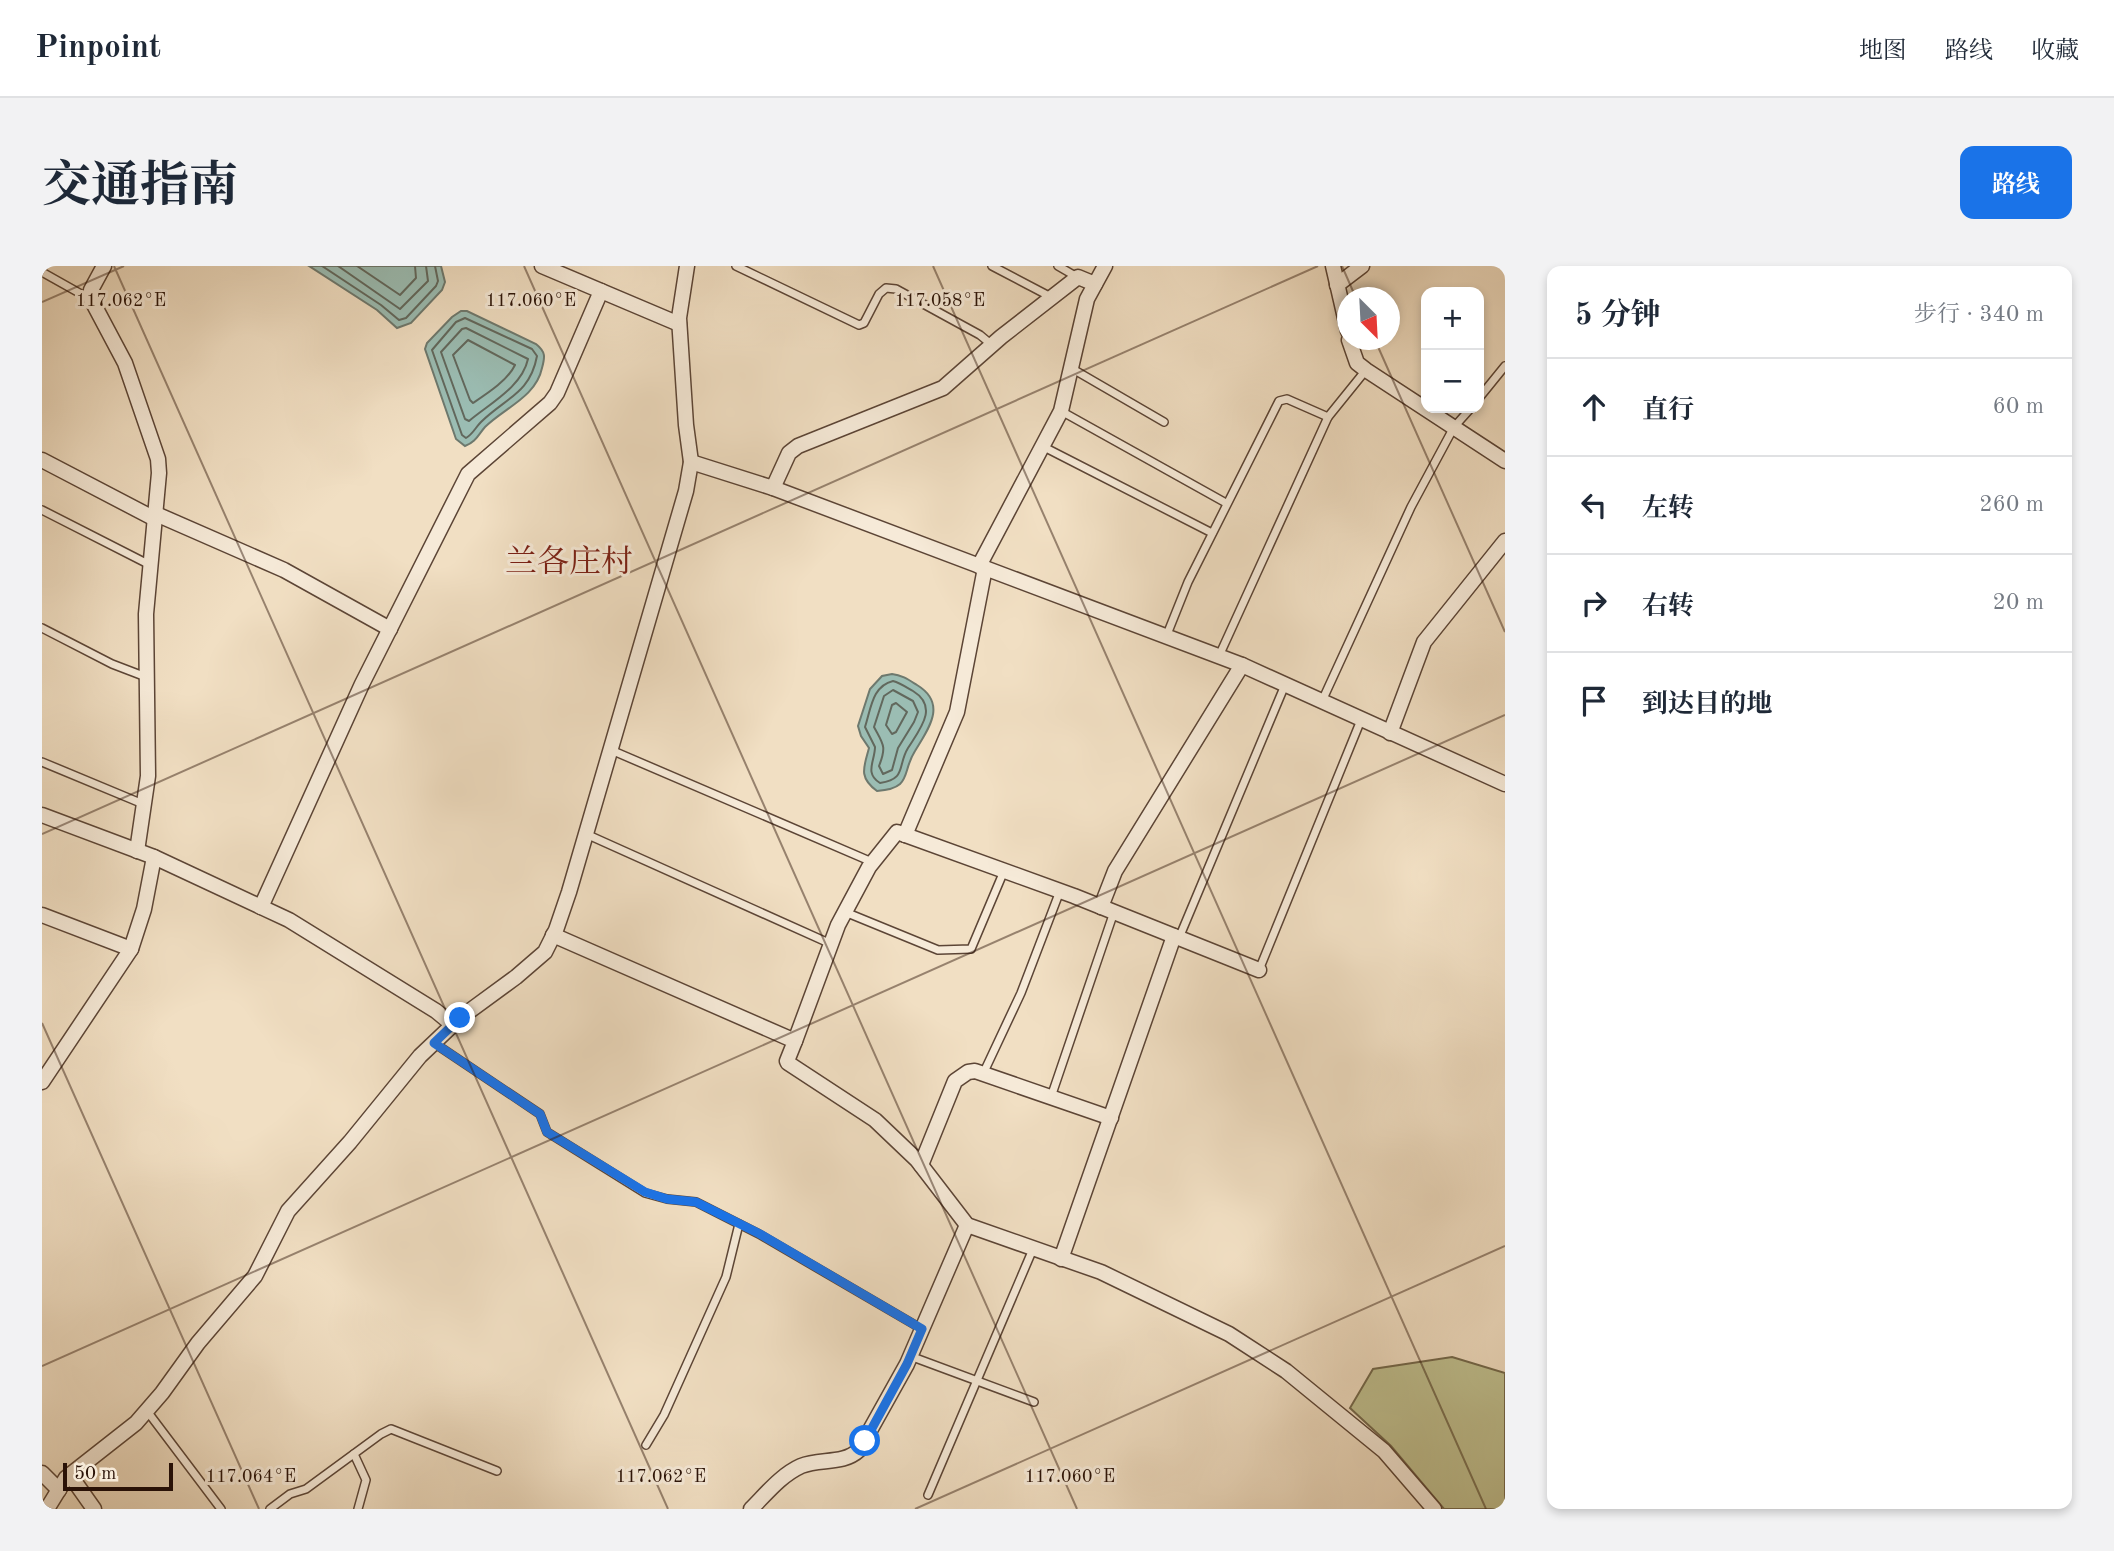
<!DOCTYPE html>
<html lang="zh">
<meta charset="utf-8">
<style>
:root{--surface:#fff;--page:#f2f2f3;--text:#1f2937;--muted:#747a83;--line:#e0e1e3;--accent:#1a73e8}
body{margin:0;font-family:"Old Standard TT","Noto Serif SC",serif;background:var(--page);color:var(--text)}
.controls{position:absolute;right:21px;top:21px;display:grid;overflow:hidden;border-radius:14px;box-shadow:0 4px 10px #0003}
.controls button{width:63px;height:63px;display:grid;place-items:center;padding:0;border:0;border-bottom:2px solid var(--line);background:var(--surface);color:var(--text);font:35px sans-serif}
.compass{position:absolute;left:1295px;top:21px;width:63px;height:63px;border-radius:50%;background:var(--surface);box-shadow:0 4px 10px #0003;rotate:156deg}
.scale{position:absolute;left:21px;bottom:18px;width:110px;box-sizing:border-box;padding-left:7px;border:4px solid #2a1207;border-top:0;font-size:19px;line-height:24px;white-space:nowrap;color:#2a1207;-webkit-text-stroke:5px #f6ead8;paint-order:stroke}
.stop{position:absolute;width:21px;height:21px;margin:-16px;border:5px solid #1a73e8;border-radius:50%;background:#fff}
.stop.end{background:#1a73e8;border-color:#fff;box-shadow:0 2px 7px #0008}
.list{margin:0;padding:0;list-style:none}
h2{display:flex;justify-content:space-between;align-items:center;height:91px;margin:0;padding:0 28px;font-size:30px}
h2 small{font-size:23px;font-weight:400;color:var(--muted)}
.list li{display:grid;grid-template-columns:46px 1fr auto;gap:21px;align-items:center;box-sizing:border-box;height:98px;padding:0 28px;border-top:2px solid var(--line)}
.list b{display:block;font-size:26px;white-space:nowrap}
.list em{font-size:23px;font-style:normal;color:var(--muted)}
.icon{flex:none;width:38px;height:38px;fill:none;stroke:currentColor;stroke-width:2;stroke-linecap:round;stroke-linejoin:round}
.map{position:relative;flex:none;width:1463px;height:1243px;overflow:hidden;border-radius:14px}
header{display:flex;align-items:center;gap:42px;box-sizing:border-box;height:98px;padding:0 35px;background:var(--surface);border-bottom:2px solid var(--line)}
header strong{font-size:33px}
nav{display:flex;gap:38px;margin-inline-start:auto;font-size:24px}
.intro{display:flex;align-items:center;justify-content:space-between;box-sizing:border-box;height:168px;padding:0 42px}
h1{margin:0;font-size:49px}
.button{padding:18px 32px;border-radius:14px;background:var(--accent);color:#fff;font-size:24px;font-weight:700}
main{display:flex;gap:42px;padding:0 42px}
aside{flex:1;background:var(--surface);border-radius:14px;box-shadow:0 4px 10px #0003}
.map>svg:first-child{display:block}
</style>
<header>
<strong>Pinpoint</strong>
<nav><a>地图</a><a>路线</a><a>收藏</a></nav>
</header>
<div class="intro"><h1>交通指南</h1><a class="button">路线</a></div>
<main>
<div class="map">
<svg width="1463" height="1243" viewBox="0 0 1463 1243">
<rect width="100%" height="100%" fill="#f1dfc3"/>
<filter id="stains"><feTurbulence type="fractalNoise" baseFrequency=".00286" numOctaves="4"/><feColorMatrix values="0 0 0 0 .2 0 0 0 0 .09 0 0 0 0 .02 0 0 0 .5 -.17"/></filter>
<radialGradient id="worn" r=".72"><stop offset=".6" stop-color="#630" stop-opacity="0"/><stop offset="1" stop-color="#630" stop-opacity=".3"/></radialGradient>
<path fill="#bfc090" stroke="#74694c" stroke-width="2" d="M1410,1091L1463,1107V1243H1402L1349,1180L1308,1142L1331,1103Z"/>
<g fill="#9bbdb3" stroke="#6e796e" stroke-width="2">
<path d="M267,0H399L403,16L400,24L369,57L355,62L335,44Z"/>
<path d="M419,45H425L494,78C504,86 503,91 500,102C494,131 462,142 443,161C436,169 434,176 423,180L414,173L383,83L385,77L410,51Z"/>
<path d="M850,408C860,409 867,414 875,419C906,438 886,463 873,485C859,507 871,522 835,525C816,511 822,501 827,482L819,470L816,460L828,423L840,410Z"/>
</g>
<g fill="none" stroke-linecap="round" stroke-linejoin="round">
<g stroke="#62685d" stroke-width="2">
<path d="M280,0L339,39L357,54L364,52L394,20L396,15L393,0"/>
<path d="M296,0L358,43L386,15L384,0"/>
<path d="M315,0L358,29L374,12L373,0"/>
<path d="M423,52L490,83L495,90C488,128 463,132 439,156C433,162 431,168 424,172L420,169L390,84L414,56Z"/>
<path d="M424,62L486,93C480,121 447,138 427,155L423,153L399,86L420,63Z"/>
<path d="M426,74L473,99C466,114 446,127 431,137L428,134L411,89Z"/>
<path d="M851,415C858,417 864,421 871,425C897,441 878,463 866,482C855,500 865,513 838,517C822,507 833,495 833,481L823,461C829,443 830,420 851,415Z"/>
<path d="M851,424L871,435L876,446L872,456L856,482L850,504L841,508L837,500C845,480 841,478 832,461L842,430Z"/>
<path d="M854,437L865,446L854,466L850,468L844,459L850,439Z"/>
</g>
<defs>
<g id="lane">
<path d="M694,0L817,59L822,57L837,28L844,22L854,23L938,69L950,79"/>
<path d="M950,0L1009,31"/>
<path d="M1016,0L1035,11"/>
<path d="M0,6L48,33"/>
<path d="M1029,102L1122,156"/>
<path d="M1437,132L1463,100"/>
<path d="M1019,145L1184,237"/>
<path d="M1000,180L1170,267"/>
<path d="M0,244L108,299"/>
<path d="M0,362L70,398L104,411"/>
<path d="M1124,371L1146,316L1237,135L1245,133L1286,151"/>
<path d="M1177,390L1286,151L1324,104"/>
<path d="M1280,435L1369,241L1412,161L1429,142"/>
<path d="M569,484L830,596"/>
<path d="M0,496L101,538"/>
<path d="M544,568L789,678"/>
<path d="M803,646L896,684L929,683L962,605"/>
<path d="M1137,672L1243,419"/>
<path d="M1217,704L1319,454"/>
<path d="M392,777L498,848L505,866L603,927L625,933L654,936L717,968L880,1063"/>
<path d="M941,808L979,727L1018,625"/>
<path d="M1009,831L1072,646"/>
<path d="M868,1090L992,1136"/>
<path d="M105,1145L179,1243"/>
<path d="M604,1179L622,1149L684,1011L697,958"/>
<path d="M312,1188L324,1214L316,1243"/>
<path d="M886,1229L991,983"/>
<path d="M228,1243L248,1228L264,1223L339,1168L349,1163L455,1205"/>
</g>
<g id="street">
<path d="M62,0L49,24V33L83,97L116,193L117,207L104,348L106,510L95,585"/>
<path d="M500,0L637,58"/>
<path d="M1291,0L1306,65"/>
<path d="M1295,19L1320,0"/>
<path d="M1307,74L1315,97L1324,104L1463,195"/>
<path d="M0,194L113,253"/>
<path d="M649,196L731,222L1200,399L1463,518"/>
<path d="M731,222L747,187L756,180L901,122L959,71L1036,11L1053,18"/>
<path d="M114,248L242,304L348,363"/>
<path d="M937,300L1019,145L1045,33L1063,0"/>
<path d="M1348,467L1382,376L1463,275"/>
<path d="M0,549L112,591L247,654L394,745L411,759"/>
<path d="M863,569L915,446L943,302"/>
<path d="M219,641L320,418L426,208L508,137L515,127L559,25"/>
<path d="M1059,641L1073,605L1200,399"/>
<path d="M0,649L89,683"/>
<path d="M511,669L753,775L745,795L746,797L833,854L875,894L925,959L1059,1006L1187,1068L1244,1105L1342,1185L1392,1243"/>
<path d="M753,775L796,659L827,601L855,566L1032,630L1217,704"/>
<path d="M0,816L89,683L102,643L112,591"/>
<path d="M879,899L913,815L926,806L933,805L1069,852"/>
<path d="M1019,993L1132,670"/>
<path d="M0,1207L17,1224"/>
<path d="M28,1209L52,1243"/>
<path d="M5,1243L24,1212L94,1157L120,1127L156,1077L213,1010L246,945L308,876L378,790L418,752L474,711L503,686L514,664L527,626L644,225L649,196L644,159L637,52L645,0"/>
<path d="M709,1243C724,1228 739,1209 759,1200C778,1192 801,1199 817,1184L865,1098L925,959"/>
</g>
</defs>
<use href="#lane" stroke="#5c4536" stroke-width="10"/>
<use href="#street" stroke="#5c4536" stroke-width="17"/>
<use href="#lane" stroke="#f6ead8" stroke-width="7"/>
<use href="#street" stroke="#f6ead8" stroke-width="14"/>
</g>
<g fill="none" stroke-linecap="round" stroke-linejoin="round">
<path stroke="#1a73e8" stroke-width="9" d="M418,752L392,777L498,848L505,866L603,926L625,933L654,936L718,968L880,1063L865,1098L823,1175"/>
</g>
<path fill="none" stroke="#2a1207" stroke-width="2" stroke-opacity="0.45" d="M72,0L626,1243M482,0L1035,1243M891,0L1444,1243M1300,0L1314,32M0,36L82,0M1333,74L1463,366M0,568L1276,0M0,757L217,1243M0,1100L1463,449M873,1243L1463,980"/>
<g text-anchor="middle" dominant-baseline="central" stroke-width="6" stroke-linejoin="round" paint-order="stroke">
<g font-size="32" fill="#7a1f14" stroke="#f6ead8">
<text x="527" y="298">兰各庄村</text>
</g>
</g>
<g font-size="18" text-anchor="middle" fill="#2a1207" stroke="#f6ead8" stroke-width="6" stroke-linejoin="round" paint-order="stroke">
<text x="79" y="40">117.062°E</text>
<text x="489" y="40">117.060°E</text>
<text x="898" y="40">117.058°E</text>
<text x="209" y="1216">117.064°E</text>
<text x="619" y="1216">117.062°E</text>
<text x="1028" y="1216">117.060°E</text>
</g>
<rect width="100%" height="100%" filter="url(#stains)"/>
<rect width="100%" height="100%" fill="url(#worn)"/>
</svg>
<div class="controls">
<button>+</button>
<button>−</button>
</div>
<svg class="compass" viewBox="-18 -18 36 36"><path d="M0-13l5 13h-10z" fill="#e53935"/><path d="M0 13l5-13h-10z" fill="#747a83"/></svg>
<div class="scale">50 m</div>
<div class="stop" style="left:823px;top:1175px"></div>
<div class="stop end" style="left:418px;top:752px"></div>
</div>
<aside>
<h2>5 分钟<small>步行 · 340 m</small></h2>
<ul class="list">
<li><svg class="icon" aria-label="ahead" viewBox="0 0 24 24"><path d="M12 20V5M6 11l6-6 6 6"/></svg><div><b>直行</b></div><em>60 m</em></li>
<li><svg class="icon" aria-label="left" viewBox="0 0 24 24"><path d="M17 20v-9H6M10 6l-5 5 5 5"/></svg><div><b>左转</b></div><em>260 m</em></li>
<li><svg class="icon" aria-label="right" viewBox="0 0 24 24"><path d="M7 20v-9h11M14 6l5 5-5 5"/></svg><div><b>右转</b></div><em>20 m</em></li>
<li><svg class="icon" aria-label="arrive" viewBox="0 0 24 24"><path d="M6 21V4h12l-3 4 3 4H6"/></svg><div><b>到达目的地</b></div></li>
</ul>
</aside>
</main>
